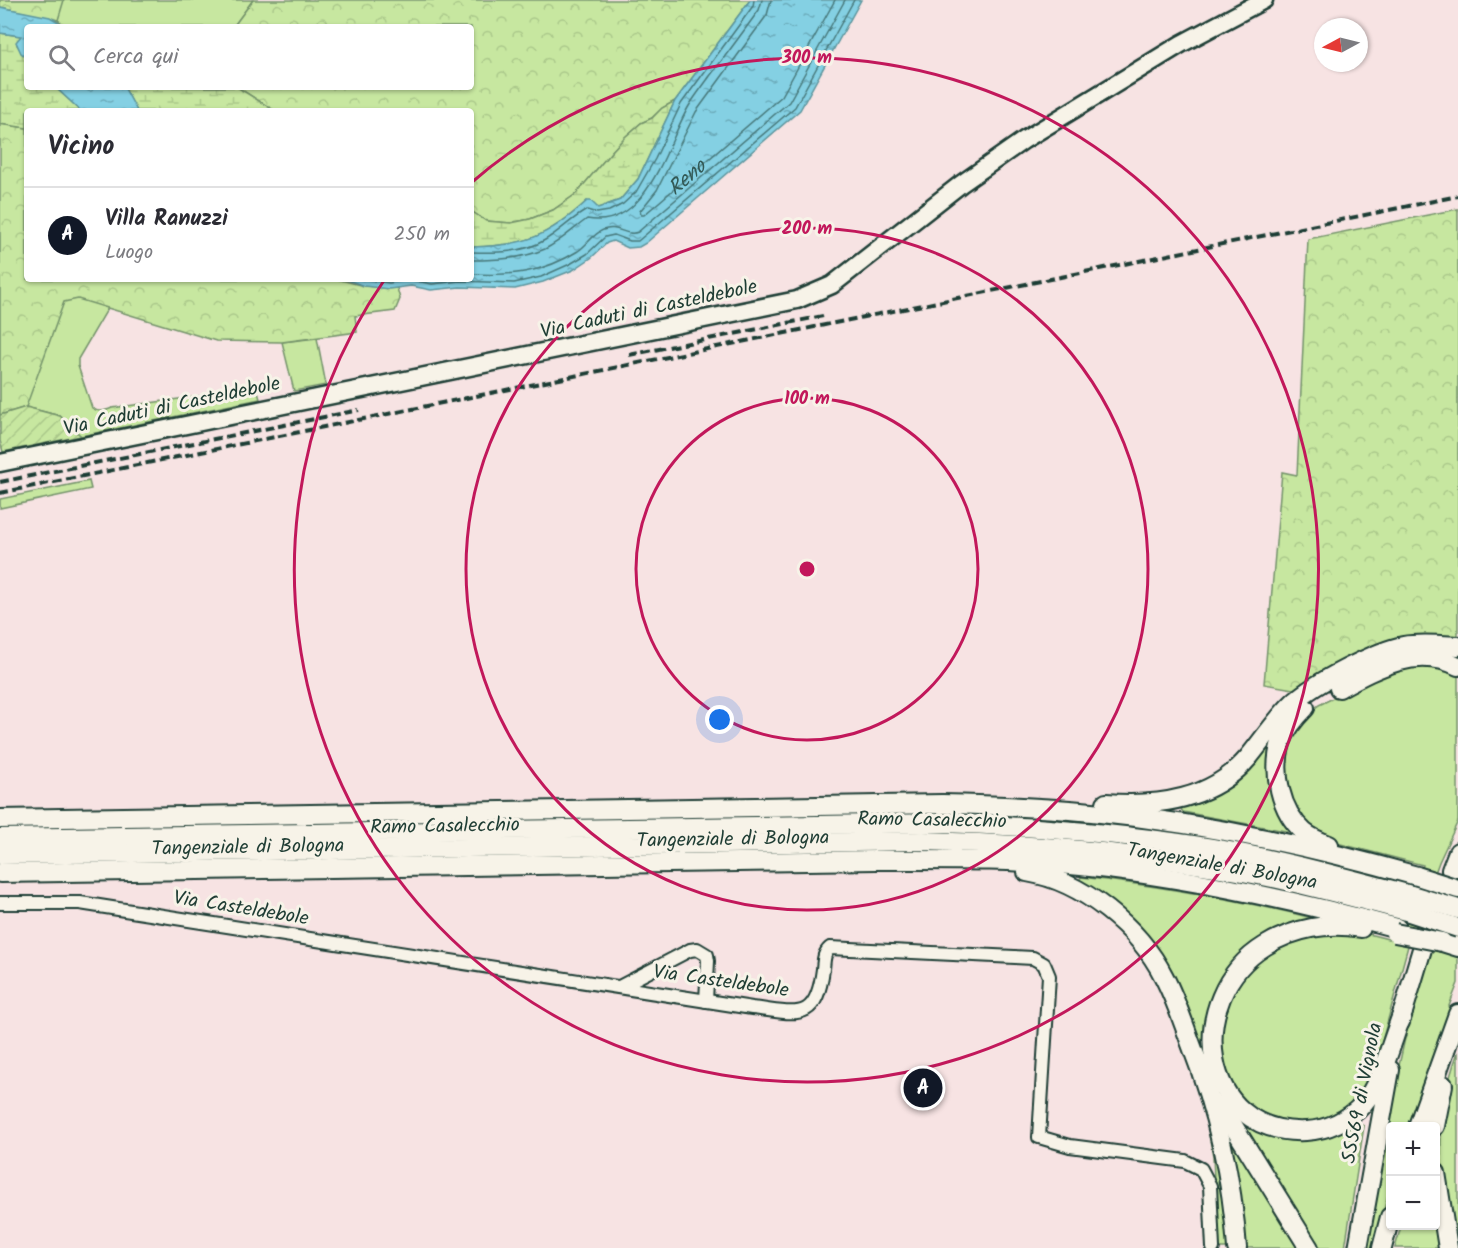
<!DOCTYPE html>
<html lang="it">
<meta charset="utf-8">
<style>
:root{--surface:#fff;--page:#f2f2f3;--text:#2b2b33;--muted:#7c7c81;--line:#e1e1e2;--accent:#111827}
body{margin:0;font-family:Kalam,sans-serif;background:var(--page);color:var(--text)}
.controls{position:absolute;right:18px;bottom:18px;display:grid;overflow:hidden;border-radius:6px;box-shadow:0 2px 4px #0004}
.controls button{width:54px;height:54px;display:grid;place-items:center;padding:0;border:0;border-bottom:2px solid var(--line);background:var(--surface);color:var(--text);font:30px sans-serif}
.compass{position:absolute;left:1314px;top:18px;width:54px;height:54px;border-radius:50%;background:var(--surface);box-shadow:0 2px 4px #0004;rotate:263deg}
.you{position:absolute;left:720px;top:720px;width:21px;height:21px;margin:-15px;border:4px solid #fff;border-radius:50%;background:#1a73e8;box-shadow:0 0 0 9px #1a73e833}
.badge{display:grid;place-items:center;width:39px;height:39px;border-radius:50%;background:var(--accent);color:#fff;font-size:20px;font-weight:700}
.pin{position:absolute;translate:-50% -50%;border:3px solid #fff;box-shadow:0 2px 6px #0006}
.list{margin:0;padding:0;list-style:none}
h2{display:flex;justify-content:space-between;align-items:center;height:78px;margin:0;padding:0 24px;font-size:26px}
h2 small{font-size:20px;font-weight:400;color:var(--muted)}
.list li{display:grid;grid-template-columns:39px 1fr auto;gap:18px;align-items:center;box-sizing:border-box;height:96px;padding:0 24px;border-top:2px solid var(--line)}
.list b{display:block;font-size:22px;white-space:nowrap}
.list p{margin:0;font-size:20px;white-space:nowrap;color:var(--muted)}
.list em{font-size:20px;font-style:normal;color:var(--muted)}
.icon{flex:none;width:33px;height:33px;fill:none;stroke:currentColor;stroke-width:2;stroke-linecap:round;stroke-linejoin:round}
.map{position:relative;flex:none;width:1458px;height:1248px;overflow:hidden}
.search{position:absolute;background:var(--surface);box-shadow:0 2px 4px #0004;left:24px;top:24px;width:450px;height:66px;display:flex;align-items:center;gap:15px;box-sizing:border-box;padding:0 21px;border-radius:6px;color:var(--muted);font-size:22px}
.panel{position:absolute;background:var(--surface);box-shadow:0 2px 4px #0004;left:24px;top:108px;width:450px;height:174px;border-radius:6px}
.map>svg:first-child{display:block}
</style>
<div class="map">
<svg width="1458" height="1248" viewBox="0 0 1458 1248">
<defs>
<pattern id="forest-crowns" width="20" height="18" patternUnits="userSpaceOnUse" patternTransform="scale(1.5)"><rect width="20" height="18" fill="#c7e7a0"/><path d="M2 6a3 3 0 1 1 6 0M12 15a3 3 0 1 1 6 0" fill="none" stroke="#aac78a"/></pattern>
<pattern id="wetland-marsh" width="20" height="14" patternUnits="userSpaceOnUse" patternTransform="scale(1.5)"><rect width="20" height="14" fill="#c7e7a0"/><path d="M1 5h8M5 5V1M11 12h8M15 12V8" fill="none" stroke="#aac78a"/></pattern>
<pattern id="garden-furrows" width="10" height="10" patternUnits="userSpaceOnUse" patternTransform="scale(1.5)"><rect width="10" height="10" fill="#c7e7a0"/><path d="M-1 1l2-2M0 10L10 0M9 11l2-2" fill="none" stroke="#aac78a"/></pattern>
<pattern id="water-ripples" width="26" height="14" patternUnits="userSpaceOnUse" patternTransform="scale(1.5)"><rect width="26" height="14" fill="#84d0e3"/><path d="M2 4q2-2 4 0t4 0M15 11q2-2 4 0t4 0" fill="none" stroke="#6baab9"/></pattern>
</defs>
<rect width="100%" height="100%" fill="#f7e3e3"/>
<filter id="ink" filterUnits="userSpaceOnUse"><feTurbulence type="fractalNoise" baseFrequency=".0167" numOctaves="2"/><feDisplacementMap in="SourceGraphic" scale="12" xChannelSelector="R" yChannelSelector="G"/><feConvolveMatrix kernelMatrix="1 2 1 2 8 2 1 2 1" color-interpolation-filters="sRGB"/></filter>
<g filter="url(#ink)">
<g fill="#c7e7a0" stroke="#73926a" stroke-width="1.5">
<path d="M8,0H253L233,27H67L58,20L30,12Z"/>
<path d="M0,237L27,279L108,308L78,359V366L92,408C99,413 105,411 112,408L253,389L258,392L260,399L81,436L60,416L26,407L0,415Z"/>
<path d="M317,338L326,385L294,391L282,342Z"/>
<path d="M89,481L91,489L0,508V499Z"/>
<path d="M1403,666H1437L1458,674V821L1439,862L1408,946L1375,1067L1358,1100L1337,1116L1301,1126L1259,1115L1227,1084L1217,1023L1245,965L1306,933L1357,931L1396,941L1423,865L1325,840L1299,819L1283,782L1287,741L1310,712L1319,705L1392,669Z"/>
<path d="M1278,732L1293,829L1291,832L1183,812L1181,809L1182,805Z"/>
<path d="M1458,872V983L1449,1006L1452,1012L1410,1126H1390V1187L1374,1248H1366C1383,1149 1398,1049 1428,953C1436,925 1448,899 1458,872Z"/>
<path d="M1081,877C1159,886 1236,899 1312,918L1311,921L1247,951L1208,1064L1177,992L1078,882Z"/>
<path d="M1458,1052V1248H1454C1448,1210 1439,1171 1441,1133C1442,1105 1449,1077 1458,1052Z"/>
<path d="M1198,1075L1211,1120L1230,1248H1217L1213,1156Z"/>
<path d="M1231,1110C1268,1147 1312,1148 1357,1123L1364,1126L1345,1248H1315Z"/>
<path d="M1231,1137L1300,1248H1242L1228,1140Z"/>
<path d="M1401,1226H1436L1443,1248H1395Z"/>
</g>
<g fill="url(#forest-crowns)" stroke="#73926a" stroke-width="1.5">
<path d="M0,0H64L58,20L0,7Z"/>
<path d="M253,0H750L675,101L662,108L652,118L641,123L625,137L612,151L576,194L553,210L530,219L511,223L486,221L471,211V111H275L237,87H471V27H233Z"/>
<path d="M0,124L27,128V279H337L364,286L397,288L400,299L395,311L355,316L357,332L282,342L216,341L78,299L64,302L26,407L0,415Z"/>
<path d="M1458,209V639L1299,690L1264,684L1282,472L1297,475L1308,239Z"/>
</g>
<g fill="url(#wetland-marsh)" stroke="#73926a" stroke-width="1.5">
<path d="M0,33L21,36L17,45L27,58V87H55L81,111H27V128L0,124Z"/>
<path d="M124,87H237L275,111H137Z"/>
<path d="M675,101L638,179L620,200L598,208L587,201C547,237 525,246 471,247V211L486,221L511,223L530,219L553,210L576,194L612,151L625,137L641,123L652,118L662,108Z"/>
</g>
<path fill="url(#garden-furrows)" stroke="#73926a" stroke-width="1.5" d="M26,407L60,416L81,436L3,452L0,441V415Z"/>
<g fill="url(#water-ripples)" stroke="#5c959d" stroke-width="1.5">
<path d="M750,0H861L800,110L646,243L639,247L628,248L613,241L607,243L591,258L573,270L543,282L515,289L460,287L431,290L411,286L389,289L364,286L345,279H471V247C524,246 548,237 587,201H591L598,208L620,200L638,179L675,101Z"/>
<path d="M0,7L50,17L67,27H27V58L21,53L16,42L21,36L0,33Z"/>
<path d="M55,87H124L137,111H81Z"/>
</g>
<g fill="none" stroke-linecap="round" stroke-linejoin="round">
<g stroke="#47787a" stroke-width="1.5">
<path id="s1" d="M771,0L767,15L696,112L657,190L640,211L641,215H644L782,96L835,0"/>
<path d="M471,252C495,253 524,253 545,240C560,231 572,218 587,210L597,213L609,211L623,204L636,192L655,159L681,104L753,6L754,0"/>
<path d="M471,260C496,260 522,259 545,249C560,242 573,229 587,219C647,231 666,145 689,106C695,96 703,86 710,76C727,54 743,32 759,10L762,0"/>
<path d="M471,274C512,276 543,273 578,251C587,245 593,234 603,230C617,224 626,237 638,232L789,102L845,0"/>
<path d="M363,279L389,283L411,280L432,284L460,281L514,283L541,277L570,264L587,254L605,237L614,235L630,241H638L795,107L854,0"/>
</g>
<defs>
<g id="minor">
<path d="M0,903H80L752,1008C797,1013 816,1024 823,969C824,961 823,954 830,948L1033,958L1044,964L1049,976L1039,1137L1070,1146L1185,1161L1201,1169L1210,1186L1213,1248"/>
<path d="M619,987L690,950L697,949L707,955L708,961L706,1001"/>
</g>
<path id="major" d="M0,463L797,300L832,285L961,184L1024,140L1181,44L1264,0"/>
<g id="highway">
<path d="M1339,688C1376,668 1417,645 1458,666"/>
<path d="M1305,708C1295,718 1286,729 1281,742C1272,772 1280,811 1304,832C1311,838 1321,842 1329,845"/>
<path d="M1106,803C1158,807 1212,800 1248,758C1263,740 1277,718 1294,702C1315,683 1376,651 1403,646C1421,643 1440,645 1458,646"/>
<path d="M0,819L942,804C992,805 1042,807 1092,812C1202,823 1311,846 1417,876"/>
<path d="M0,838L939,823C1025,826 1109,832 1193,845C1267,856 1339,876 1411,895"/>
<path d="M0,855L923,841C1015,843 1106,850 1196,864C1267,874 1337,893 1406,911"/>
<path d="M1451,870L1458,852"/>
<path d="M1027,872C1082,881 1139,927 1164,977C1175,998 1183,1022 1191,1044C1217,1111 1232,1177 1237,1248"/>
<path d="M0,873L876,860C944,860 1013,859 1081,866C1188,877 1293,900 1397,928"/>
<path d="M1361,928C1328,922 1294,928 1265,946C1182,997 1199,1136 1306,1131C1327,1130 1349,1120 1363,1104C1382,1082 1392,1040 1403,1012"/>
<path d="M1442,942L1458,947"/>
<path d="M1400,1022L1422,949"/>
<path d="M1221,1106L1309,1248"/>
<path d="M1418,1126L1458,1014"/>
<path d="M1435,1126L1443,1085"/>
<path d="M1436,1173L1448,1248"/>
<path d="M1358,1248L1390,1070"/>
<path d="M1382,1248L1390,1217"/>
</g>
</defs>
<use href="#minor" stroke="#1f3d34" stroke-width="16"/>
<use href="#major" stroke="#1f3d34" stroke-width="21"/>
<use href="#highway" stroke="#1f3d34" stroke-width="22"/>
<use href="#minor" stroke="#f7f3e8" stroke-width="12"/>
<use href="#major" stroke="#f7f3e8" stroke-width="16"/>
<use href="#highway" stroke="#f7f3e8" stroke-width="18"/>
<g stroke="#1f3d34" stroke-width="4" stroke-dasharray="9 4.5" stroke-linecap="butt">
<path d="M629,355L823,316"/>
<path d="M0,482L359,410"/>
<path d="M0,493L1458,196"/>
</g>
<defs>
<g id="highway-bridge">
<path d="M1417,876L1458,889"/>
<path d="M1411,895L1458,909"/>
<path d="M1406,911L1458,928"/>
<path d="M1395,933L1442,942"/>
</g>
</defs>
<use href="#highway-bridge" stroke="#1f3d34" stroke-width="22" stroke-linecap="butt"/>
<use href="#highway-bridge" stroke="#f7f3e8" stroke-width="18"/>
</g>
</g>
<g fill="none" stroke="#c2185b" stroke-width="3">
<circle cx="807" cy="569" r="171"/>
<circle cx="807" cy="569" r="341"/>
<path d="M471 183A512 512 0 1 1 385 279"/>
</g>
<g text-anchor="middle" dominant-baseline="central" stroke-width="6" stroke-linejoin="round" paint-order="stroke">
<g font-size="20" fill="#1f3d34" stroke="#f7f3e8">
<text transform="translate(649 310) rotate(-12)">Via Caduti di Casteldebole</text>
<text transform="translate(172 407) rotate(-12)">Via Caduti di Casteldebole</text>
<text transform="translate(932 821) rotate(1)">Ramo Casalecchio</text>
<text transform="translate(445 827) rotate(-1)">Ramo Casalecchio</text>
<text transform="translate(733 840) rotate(-1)">Tangenziale di Bologna</text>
<text transform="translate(248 848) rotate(-1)">Tangenziale di Bologna</text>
<text transform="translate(1222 867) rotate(10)">Tangenziale di Bologna</text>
<text transform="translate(241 909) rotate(9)">Via Casteldebole</text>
<text transform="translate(721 982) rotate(8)">Via Casteldebole</text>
<text transform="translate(1363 1093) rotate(-79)">SS569 di Vignola</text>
</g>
<g font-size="21" font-style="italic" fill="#335a57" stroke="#f7f3e8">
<text stroke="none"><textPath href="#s1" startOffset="314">Reno</textPath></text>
</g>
</g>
<circle cx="807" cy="569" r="9" fill="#c2185b" stroke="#f7f3e8" stroke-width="3"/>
<g font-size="18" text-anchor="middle" font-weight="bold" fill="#c2185b" stroke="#f7f3e8" stroke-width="6" stroke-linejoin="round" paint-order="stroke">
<text x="807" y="63">300 m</text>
<text x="807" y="234">200 m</text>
<text x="807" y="404">100 m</text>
</g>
</svg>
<div class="controls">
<button>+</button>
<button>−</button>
</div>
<svg class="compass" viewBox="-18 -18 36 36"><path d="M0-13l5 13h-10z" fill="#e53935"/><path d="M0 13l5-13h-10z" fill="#7c7c81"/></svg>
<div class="you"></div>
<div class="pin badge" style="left:923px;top:1088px">A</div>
<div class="search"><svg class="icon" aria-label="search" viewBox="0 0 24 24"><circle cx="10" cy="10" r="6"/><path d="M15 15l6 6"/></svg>Cerca qui</div>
<section class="panel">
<h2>Vicino<small></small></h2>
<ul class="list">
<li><span class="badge">A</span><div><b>Villa Ranuzzi</b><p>Luogo</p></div><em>250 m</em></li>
</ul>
</section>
</div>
